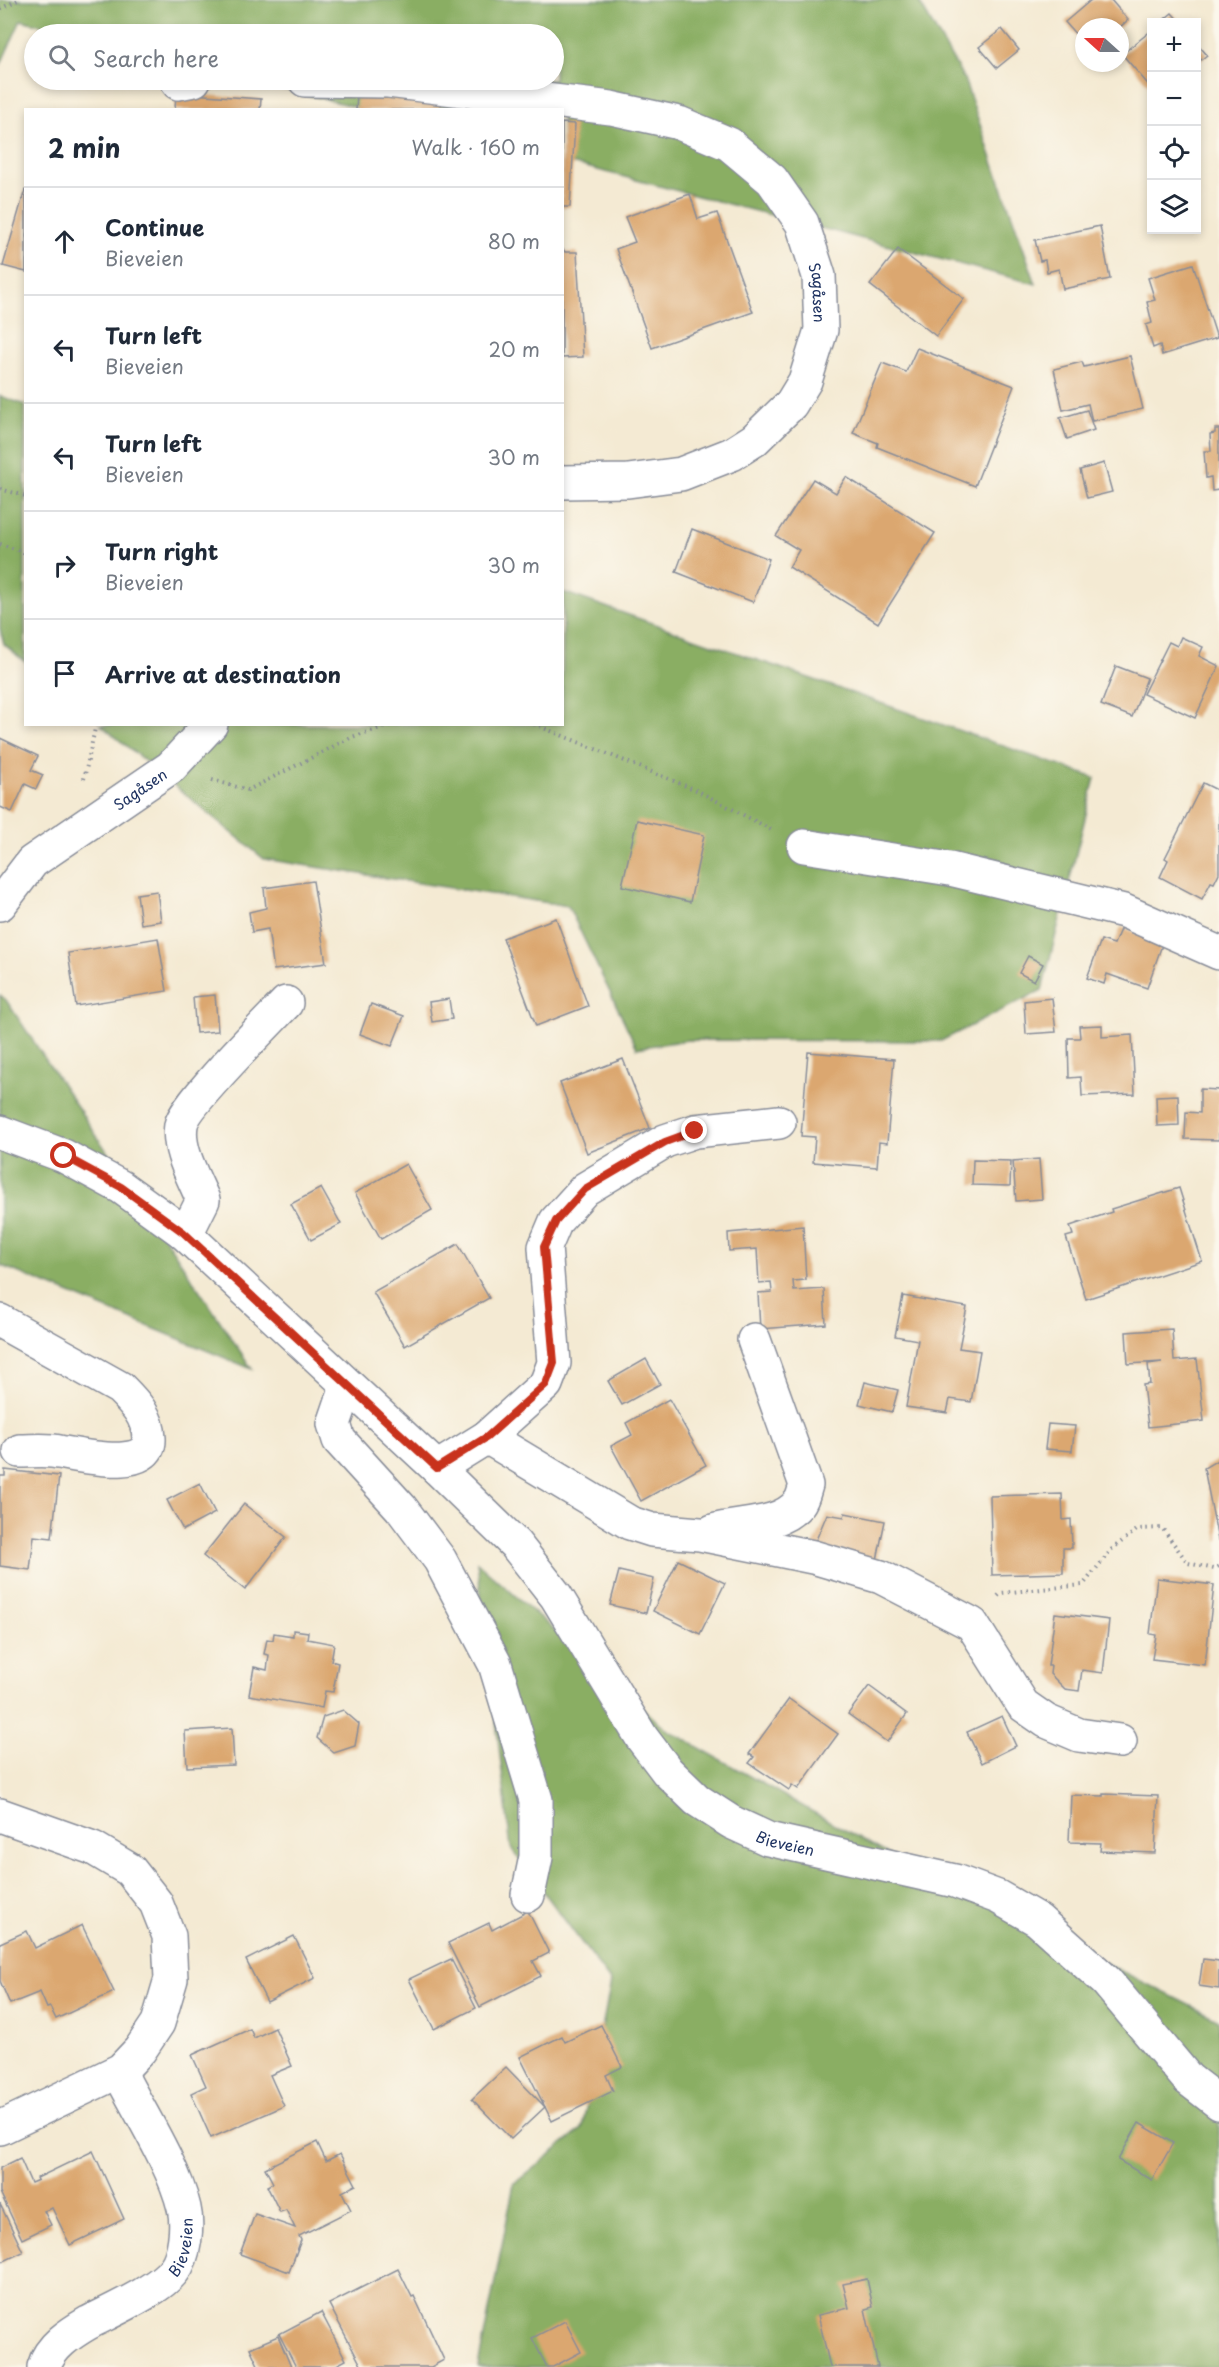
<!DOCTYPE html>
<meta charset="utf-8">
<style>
:root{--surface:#fff;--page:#f6f6f7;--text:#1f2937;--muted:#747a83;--line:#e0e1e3}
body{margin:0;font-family:"Playpen Sans",sans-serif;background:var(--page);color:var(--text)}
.controls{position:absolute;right:18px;top:18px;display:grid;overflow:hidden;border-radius:0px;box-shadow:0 3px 9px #0003}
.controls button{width:54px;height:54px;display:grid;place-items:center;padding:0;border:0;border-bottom:2px solid var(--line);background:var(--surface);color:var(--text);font:30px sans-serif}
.compass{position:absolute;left:1075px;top:18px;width:54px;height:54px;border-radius:50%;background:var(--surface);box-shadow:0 3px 9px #0003;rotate:291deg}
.stop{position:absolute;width:18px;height:18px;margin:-14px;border:4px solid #c8321e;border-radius:50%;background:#fff}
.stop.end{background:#c8321e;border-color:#fff;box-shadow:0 2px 6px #0008}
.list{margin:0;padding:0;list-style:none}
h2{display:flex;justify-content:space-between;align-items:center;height:78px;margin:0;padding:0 24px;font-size:26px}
h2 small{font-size:20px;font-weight:400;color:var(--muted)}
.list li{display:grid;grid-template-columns:39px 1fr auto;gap:18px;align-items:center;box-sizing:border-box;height:108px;padding:0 24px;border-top:2px solid var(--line)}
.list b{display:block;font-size:22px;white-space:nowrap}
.list p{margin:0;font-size:20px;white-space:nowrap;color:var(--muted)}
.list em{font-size:20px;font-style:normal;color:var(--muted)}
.icon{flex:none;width:33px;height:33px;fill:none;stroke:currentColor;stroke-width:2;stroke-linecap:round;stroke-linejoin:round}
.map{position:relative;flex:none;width:1219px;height:2367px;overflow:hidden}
.search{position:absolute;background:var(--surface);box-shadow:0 3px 9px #0003;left:24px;top:24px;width:540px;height:66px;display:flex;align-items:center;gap:15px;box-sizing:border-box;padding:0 21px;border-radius:33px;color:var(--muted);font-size:22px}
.panel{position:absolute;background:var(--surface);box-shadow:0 3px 9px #0003;left:24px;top:108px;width:540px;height:618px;border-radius:0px}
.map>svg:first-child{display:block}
</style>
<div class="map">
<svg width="1219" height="2367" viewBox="0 0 1219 2367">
<rect width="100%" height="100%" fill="#fbf7ec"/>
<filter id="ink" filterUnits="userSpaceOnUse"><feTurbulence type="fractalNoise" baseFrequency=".0167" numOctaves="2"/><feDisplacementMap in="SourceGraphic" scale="12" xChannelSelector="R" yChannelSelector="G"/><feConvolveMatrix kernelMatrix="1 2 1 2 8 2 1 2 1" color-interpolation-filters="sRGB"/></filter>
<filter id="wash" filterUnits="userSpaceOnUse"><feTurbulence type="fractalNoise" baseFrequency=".008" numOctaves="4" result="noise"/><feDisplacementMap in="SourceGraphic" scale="24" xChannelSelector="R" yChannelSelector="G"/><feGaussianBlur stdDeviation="1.35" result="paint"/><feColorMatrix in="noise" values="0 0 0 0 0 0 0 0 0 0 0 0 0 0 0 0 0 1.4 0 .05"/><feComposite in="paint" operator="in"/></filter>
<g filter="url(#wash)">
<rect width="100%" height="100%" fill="#f4ead3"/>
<g fill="#8aae63" stroke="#526e60" stroke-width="1.5">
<path d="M0,0H918L964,79L1036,284L563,161L562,110L364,109L249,80H554V34H76L21,20L0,66Z"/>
<path d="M0,396L25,405V662L4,644L0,629Z"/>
<path d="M563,592L1095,778L1042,990L941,1041L688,1040L637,1048L568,906L264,859L101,725L562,724Z"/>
<path d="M0,995L6,1000L252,1369L0,1265Z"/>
<path d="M477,1562L666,1729L891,1856L1219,2020V2367H478L514,2184L582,2129L611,1982L511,1848Z"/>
</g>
<g id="blocks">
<g fill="#dba76f">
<path d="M1091,0H1111L1128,20L1120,27H1084V44L1065,22Z"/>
<path d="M1172,13L1180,22H1161Z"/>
<path d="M1002,29L1019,50L997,68L979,47Z"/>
<path d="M1152,30V89L1122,54Z"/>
<path d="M1196,42L1207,55L1196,64Z"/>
<path d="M176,93L261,99L260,110H175Z"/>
<path d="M357,94L441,101L440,110H356Z"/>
<path d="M562,123L575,124L570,207H562Z"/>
<path d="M25,190H26V272L3,266Z"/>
<path d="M690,194L698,219L717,213L753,312L652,348L616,249L635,242L625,217Z"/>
<path d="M1100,226L1110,279L1063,289L1059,269L1047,272L1045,260L1040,261L1035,240Z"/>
<path d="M562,248L565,252H577L583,357L562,358Z"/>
<path d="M898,249L964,299L936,336L870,285Z"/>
<path d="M1193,264L1217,338L1162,355L1160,345L1153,348L1146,325L1152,323L1147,302L1155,300L1148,278Z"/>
<path d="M917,348L1014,386L975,486L877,447L878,443L853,433L882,363L906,372Z"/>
<path d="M1130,356L1143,409L1092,421L1088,404L1063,410L1054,369L1082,362L1084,367Z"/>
<path d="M1087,410L1094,430L1067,439L1060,418Z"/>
<path d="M1215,429H1219V490L1212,491L1211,477L1206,478L1204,451H1211L1210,434L1215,433Z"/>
<path d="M1104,463L1112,492L1087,498L1080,470Z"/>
<path d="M846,477L935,533L878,623L789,567L799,550L776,536L813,479L836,493Z"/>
<path d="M692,529L769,559L753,602L676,572Z"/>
<path d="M1181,637L1203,647L1199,656L1219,666L1195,718L1143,694L1169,642L1177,646Z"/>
<path d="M1116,666L1147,678L1132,717L1101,705Z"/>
<path d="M0,738L38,756L31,770L43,775L36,789L25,784L12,812L0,807Z"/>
<path d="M1203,783L1219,791V873L1214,883L1211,882L1202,899L1160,877L1168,860L1165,858Z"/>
<path d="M637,820L704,835L690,902L622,886Z"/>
<path d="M313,881L326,963L274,970L268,929L252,932L249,912L266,908L264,888Z"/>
<path d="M157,891L161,921L141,924L137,894Z"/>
<path d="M556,918L588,1006L536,1026L503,938Z"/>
<path d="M1121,927L1163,942L1147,988L1107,974L1104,984L1087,978L1101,940L1114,944Z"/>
<path d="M158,938L167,991L76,1006L68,953Z"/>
<path d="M1028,956L1043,964L1034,981L1019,973Z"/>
<path d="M215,995L218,1031L196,1033L193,997Z"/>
<path d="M1052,998L1056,1032L1026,1034L1024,1001Z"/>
<path d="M449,999L452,1019L432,1022L429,1002Z"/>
<path d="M371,1004L404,1016L392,1046L360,1034Z"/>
<path d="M1102,1025V1037L1132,1035L1135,1094L1082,1096L1081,1077L1069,1078L1068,1038H1080L1079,1026Z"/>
<path d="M808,1052L894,1059L887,1143L879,1142L877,1167L813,1162L815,1137L801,1136Z"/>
<path d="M623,1059L650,1128L587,1153L560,1083Z"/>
<path d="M1200,1089L1219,1090V1140L1185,1139L1186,1112L1200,1113Z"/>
<path d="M1178,1095L1179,1125L1157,1126L1156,1096Z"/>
<path d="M1039,1159L1042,1199L1016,1201L1013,1161Z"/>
<path d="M973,1160L1011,1161L1010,1186L972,1185Z"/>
<path d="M406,1164L432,1210L381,1239L355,1193Z"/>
<path d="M321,1188L341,1224L311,1240L291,1204Z"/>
<path d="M1179,1188L1202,1261L1086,1299L1066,1237L1073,1235L1070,1226L1112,1212L1111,1209Z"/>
<path d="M803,1226L806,1280L793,1281L794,1291L824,1289L826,1324L760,1329L758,1293L772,1292L771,1282L759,1283L757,1249L729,1251L728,1233Z"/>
<path d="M458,1244L489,1298L405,1346L373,1292Z"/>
<path d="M903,1296L967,1307L959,1348L980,1351L971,1402L950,1399L947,1413L906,1407L918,1340L895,1336Z"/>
<path d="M1172,1329L1174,1361L1197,1359L1204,1421L1148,1427L1143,1385L1150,1384L1148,1364L1162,1362L1128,1364L1126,1332Z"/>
<path d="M646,1359L660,1384L622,1405L608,1381Z"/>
<path d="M865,1382L898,1390L892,1412L859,1404Z"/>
<path d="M669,1399L706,1465L641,1501L611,1446L632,1435L626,1423Z"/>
<path d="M1048,1424L1075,1426L1072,1451L1045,1449Z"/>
<path d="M1219,1459V1540H1218L1204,1468Z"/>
<path d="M5,1470L59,1476L52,1538L34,1536L30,1570L0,1566V1476H5Z"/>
<path d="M200,1483L215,1513L183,1530L167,1500Z"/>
<path d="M1062,1494L1063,1520L1071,1519L1072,1548H1063V1573L992,1575L990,1496Z"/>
<path d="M244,1504L286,1537L245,1590L203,1556Z"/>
<path d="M845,1513L885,1521L877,1560L813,1547L827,1514L844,1517Z"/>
<path d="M678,1560L725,1583L700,1634L653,1611Z"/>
<path d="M619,1571L654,1579L646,1613L610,1605Z"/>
<path d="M1157,1578L1214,1585L1205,1665L1152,1659L1156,1635L1150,1634Z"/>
<path d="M1055,1613L1109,1620L1103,1673L1082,1670L1079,1691L1065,1689L1050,1674L1051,1666H1048Z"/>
<path d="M293,1630L308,1632L307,1639L334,1644L331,1661L338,1663L333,1692L325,1691L322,1708L249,1695L254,1667L267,1670L269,1655L264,1654L267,1639L273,1640L274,1633L293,1636Z"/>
<path d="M869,1686L907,1714L887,1742L848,1714Z"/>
<path d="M789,1699L838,1734L798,1789L792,1785L789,1790L749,1763L754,1757L749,1754Z"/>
<path d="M343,1710L359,1724L355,1746L334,1753L317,1738L323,1717Z"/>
<path d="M1002,1716L1016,1746L982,1763L967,1732Z"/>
<path d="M232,1728L234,1765L187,1767L185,1731Z"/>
<path d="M1103,1794L1158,1796L1155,1853L1100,1851L1101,1843L1069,1842L1071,1795L1103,1796Z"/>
<path d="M528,1911L549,1953L533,1961L541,1976L480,2007L448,1943L489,1923L492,1930Z"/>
<path d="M82,1925L114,1992L56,2019L50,2007L47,2008L40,1992L10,2004L0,1981V1943L27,1931L35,1948Z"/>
<path d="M294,1936L315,1978L267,2002L246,1960Z"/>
<path d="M451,1959L476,2008L434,2029L409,1979Z"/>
<path d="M1203,1959L1219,1961V1989L1199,1986Z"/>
<path d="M601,2025L622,2067L606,2075L613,2091L552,2121L520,2057L562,2036L565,2042Z"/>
<path d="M275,2028L292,2066L270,2075L284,2106L211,2138L191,2093L206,2086L192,2055L250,2029L254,2038Z"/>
<path d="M506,2067L545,2107L511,2139L472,2099Z"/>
<path d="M1139,2123L1173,2143L1152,2180L1118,2160Z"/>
<path d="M317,2142L326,2161L340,2154L356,2185L342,2192L351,2210L299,2236L301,2240L289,2272L240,2254L255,2214L295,2228L286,2210L280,2212L267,2186L273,2183L265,2168Z"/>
<path d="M93,2151L124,2219L70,2245L52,2208L44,2211L51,2225L22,2239L0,2192V2168L20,2158L31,2183L38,2180L37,2178Z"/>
<path d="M0,2204L23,2252L0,2263Z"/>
<path d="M398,2269L412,2297L414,2296L444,2360L431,2367H362L329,2304Z"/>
<path d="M867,2279L873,2307L865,2309L878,2367H830L818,2315L849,2308L843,2284Z"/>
<path d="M321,2312L346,2360L333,2367H296L279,2334Z"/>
<path d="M565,2321L581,2352L553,2367H547L532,2338Z"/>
<path d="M278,2336L291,2367H259L250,2348Z"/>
</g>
</g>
</g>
<g filter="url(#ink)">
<use href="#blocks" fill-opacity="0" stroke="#888c98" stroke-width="1.5"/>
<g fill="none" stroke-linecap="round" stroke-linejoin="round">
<defs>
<g id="minor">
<path id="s1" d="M305,80L388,81L611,108L679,123L729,144L772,180L802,223L819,276L821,330L805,381L791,404L754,440L732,454L681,474L628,481L562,482"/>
<path d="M178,83L194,80"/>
<path d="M804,846L950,869L1124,911L1219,953"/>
<path id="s2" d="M0,904L32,862L171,767L211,724"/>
<path id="s3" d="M0,1132L64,1156L121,1187L183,1232L437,1468L515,1544L556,1596L642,1738L667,1771L697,1800L731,1822L768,1839L955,1881L998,1897L1038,1920L1106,1981L1188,2079L1219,2103"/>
<path d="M183,1232L191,1224L203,1200C194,1178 177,1150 181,1125C184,1106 268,1022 286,1003"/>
<path d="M0,1321L120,1388C135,1403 148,1416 149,1438C151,1475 72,1453 52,1451C41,1450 30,1451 20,1451"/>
<path d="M347,1386L334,1424L339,1440L401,1508L440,1560L495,1664L536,1800V1857L528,1895"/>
<path d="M487,1437L630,1523L652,1530L700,1534L813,1557L881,1577L972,1624L1023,1705L1046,1721L1079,1735L1120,1741"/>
<path d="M437,1468L487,1437L546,1384L554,1363L545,1247L556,1221L585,1189L665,1141L695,1131L779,1122"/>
<path d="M713,1531C740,1523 780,1527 799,1503C803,1498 804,1491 806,1485L754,1340"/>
<path d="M0,1815L93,1848L130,1870L156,1903L169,1936L171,1979L158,2023L140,2050L121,2070L0,2128"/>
<path id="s4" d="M44,2367C50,2346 71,2333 88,2323C111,2311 159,2290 174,2270C185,2256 188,2225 184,2208C175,2169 144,2119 125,2083L121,2070"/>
</g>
</defs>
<use href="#minor" stroke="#888c98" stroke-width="36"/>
<g stroke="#888c98" stroke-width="4" stroke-dasharray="1.5 4.5" stroke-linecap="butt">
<path d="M0,9L18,0"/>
<path d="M0,489L26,496"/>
<path d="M0,544L26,553"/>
<path d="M534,724L696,790L772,830"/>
<path d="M84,779L96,724"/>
<path d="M212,780L248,790L352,737L393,724"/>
<path d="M998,1596L1001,1593L1083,1585L1112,1549L1138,1529L1162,1528L1188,1563L1214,1569L1219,1566"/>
</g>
<use href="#minor" stroke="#fff" stroke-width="33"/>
</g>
</g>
<g fill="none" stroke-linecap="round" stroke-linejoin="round" filter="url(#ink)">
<path stroke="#c8321e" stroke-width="8" d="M64,1156L121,1187L183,1232L437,1468L487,1437L546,1384L554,1363L544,1247L556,1221L585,1189L665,1142L695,1131"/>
</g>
<g text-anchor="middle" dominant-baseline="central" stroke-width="4.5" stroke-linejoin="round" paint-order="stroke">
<g font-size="15" fill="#1b2f5e" stroke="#fbf7ec">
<text stroke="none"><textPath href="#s1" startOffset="612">Sagåsen</textPath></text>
<text stroke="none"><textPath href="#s2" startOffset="183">Sagåsen</textPath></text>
<text stroke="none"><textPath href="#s3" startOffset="1080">Bieveien</textPath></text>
<text stroke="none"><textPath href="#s4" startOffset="190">Bieveien</textPath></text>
</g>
</g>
</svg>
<div class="controls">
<button>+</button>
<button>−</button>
<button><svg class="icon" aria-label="locate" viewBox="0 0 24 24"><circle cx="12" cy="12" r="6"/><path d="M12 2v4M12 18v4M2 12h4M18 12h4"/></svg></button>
<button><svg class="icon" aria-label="layers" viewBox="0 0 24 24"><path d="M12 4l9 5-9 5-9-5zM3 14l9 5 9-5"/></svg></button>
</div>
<svg class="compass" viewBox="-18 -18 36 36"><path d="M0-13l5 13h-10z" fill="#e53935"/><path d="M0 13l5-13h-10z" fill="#747a83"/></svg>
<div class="stop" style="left:64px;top:1156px"></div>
<div class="stop end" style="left:695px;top:1131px"></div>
<div class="search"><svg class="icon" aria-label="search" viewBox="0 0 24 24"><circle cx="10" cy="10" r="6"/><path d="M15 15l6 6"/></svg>Search here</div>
<section class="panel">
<h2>2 min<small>Walk · 160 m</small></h2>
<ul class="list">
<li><svg class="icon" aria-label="ahead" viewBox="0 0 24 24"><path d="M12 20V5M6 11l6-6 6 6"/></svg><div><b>Continue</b><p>Bieveien</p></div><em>80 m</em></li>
<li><svg class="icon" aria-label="left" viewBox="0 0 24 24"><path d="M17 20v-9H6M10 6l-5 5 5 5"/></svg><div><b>Turn left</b><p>Bieveien</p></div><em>20 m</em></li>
<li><svg class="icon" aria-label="left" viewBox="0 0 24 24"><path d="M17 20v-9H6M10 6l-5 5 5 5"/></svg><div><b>Turn left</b><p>Bieveien</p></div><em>30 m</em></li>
<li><svg class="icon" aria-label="right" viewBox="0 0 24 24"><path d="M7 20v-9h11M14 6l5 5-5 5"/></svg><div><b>Turn right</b><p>Bieveien</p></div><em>30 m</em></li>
<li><svg class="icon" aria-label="arrive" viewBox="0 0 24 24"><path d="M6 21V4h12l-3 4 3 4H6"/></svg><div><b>Arrive at destination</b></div></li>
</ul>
</section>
</div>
